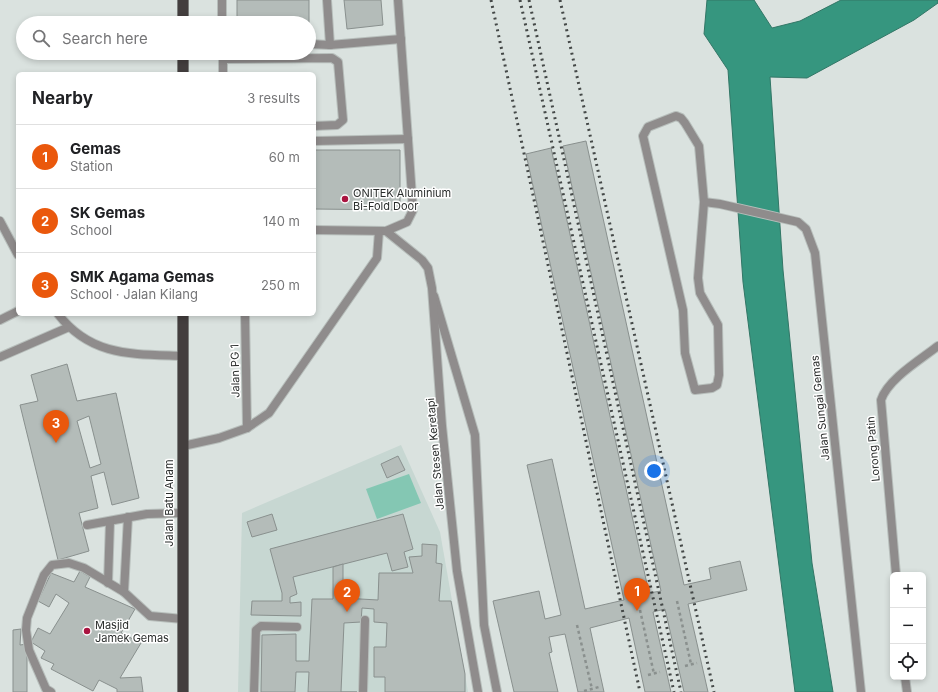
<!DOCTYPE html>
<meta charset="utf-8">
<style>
:root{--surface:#fff;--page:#f6f6f6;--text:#202124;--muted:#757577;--line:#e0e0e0;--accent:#ea580c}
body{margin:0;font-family:Inter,sans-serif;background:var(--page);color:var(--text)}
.controls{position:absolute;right:12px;bottom:12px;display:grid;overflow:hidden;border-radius:6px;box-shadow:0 2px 6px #0003}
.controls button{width:36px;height:36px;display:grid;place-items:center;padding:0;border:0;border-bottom:1px solid var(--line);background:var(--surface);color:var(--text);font:20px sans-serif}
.you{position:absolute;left:654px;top:471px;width:14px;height:14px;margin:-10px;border:3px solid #fff;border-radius:50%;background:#1a73e8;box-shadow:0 0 0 6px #1a73e833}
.badge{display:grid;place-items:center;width:26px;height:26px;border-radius:50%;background:var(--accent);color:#fff;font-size:13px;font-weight:700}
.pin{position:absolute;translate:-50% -33px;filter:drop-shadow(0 1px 2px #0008)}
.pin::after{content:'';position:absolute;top:21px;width:14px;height:12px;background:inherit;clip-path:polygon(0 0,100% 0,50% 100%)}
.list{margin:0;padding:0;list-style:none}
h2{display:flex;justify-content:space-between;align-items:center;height:52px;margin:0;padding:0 16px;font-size:17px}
h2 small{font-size:13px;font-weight:400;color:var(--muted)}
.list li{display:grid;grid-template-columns:26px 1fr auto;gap:12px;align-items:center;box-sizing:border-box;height:64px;padding:0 16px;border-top:1px solid var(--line)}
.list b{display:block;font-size:15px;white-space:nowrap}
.list p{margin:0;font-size:13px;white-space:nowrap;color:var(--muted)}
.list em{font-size:13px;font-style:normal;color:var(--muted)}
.icon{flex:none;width:22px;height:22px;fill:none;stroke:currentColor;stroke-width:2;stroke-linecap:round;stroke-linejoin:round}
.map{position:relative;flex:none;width:938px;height:692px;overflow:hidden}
.search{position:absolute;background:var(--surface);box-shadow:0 2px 6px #0003;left:16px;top:16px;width:300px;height:44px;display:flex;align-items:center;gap:10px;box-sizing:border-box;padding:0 14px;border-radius:22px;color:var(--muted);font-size:15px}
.panel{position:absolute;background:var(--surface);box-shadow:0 2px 6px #0003;left:16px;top:72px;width:300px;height:244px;border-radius:6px}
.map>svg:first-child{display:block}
</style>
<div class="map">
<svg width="938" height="692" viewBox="0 0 938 692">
<rect width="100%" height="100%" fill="#dae2df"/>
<path fill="#c7d7d2" d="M401,445L440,532L468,692H238L242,513Z"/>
<path fill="#84c7b3" d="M409,474L421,503L377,519L366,489Z"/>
<path fill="#36967f" stroke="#327666" d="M707,0H754L772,28L800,21L841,0H938V3L914,20L807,78L770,77L783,270L812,563L833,692H795L743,282L728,70L704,34Z"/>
<g fill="#b4bcb9" stroke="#89908e" fill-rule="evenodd">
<path d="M237,0H309V24V23H237Z"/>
<path d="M344,0H381L383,25L347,29Z"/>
<path d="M586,141L684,585L711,579L709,568L740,561L747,590L688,604L708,692H684L665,609L653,612L671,692H645L629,618L590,628L604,692H578L565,634L549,637L552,652L549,653L558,692H514L493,601L539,591L545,619L561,615L527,465L552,459L585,609L624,600L526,154L551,148L649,593L661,591L563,146Z"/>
<path d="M314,150H400V210L314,209Z"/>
<path d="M67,364L77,401L116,393L139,498L112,505L104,472L91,476L98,508L79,513L89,551L58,560L20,405L38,401L31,375ZM89,416L101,464L90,468L77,421Z"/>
<path d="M398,456L405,470L387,478L381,464Z"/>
<path d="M272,514L277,530L252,537L247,522Z"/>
<path d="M403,514L413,549L404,552L408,567L392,571L387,553L293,577L297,594L290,597V603L301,602V616L251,615L252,601H282V593L270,549Z"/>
<path d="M422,544L437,545L436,563L442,564L439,601H451L465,674V692H385V677H374V647H386L387,623L374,622V609L362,608L361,622L344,623L341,692H357H308L309,672H296L295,692H261L262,635L296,634V661H309L312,599H333V567L343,564V598L378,600L379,573H413L409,557L422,556Z"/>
<path d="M80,571L90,577L85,587L135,609L121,633L141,643L120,678L141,677L143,692H117V689L99,680L93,691L51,669L54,664L41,658L45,651L31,642L38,628L50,634L69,603L56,594L49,607L38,601L51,573L74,582Z"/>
<path d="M21,629L20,645L27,644V692H13V630Z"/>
</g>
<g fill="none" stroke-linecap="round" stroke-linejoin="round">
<defs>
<g id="service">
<path d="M223,59L332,58L338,62L343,120L337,125L314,126"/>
<path d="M676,116L681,118L685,123L699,146L704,202L698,278L700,293L718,325L719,375L717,385L712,388L695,390L685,353L683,310L643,136L648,127Z"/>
<path d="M434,296L475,435L484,625L497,692"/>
<path d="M0,320L18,311"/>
<path d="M0,357L69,327"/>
<path d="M183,446L219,438L247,428L269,413L377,258L379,231"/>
<path d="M87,525L147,514L182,513"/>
<path d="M108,583L110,521"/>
<path d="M124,592L128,517"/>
<path d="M51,692L46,689L29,650L26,630L27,618L44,575L52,565L69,563L84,568L124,592L150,616L183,619"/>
<path d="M254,692L256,630L261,626L297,627"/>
<path d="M363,692L365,620"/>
</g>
<g id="minor">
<path d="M222,0V23"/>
<path d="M327,0L330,45"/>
<path d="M309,44L330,45L401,39"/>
<path d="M223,53V74"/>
<path d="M314,141L408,139"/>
<path d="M704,202L720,204L798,222L806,229L815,253L861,692"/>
<path d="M0,221L18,255"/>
<path d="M314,230L386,231L407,222L413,210L398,0"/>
<path d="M386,231L422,260L428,268L432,288L442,426L457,571L478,692"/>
<path d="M58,314C91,357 133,354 183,356"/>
<path d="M245,314L247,428"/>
<path d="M896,575L881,400C888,379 920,360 938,346"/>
<path d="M905,677L907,692"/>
</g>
<g id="trunk">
<path d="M183,0V23"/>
<path d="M183,53V74"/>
<path d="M183,314V692"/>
</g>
</defs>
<use href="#service" stroke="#b7bebb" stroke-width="10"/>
<use href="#minor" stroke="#b7bebb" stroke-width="10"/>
<use href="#trunk" stroke="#b7bebb" stroke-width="12"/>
<g stroke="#8a908e" stroke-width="2.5" stroke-dasharray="3 3" stroke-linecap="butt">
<path d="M677,601L691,664"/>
<path d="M640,610L654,674"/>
<path d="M577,625L592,689"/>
<path d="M685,666L697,663"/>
<path d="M648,675L660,672"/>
<path d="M584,691L599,687"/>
</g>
<use href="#service" stroke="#8f8c8c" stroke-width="8"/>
<use href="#minor" stroke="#8f8c8c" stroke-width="8"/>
<use href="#trunk" stroke="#433e3e" stroke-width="11"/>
<g stroke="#444847" stroke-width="3" stroke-dasharray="2 4" stroke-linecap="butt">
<path d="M491,0L640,692"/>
<path d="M520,0L674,692"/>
<path d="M529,0L681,692"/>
<path d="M560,0L714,692"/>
</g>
</g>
<g fill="#aa1440" stroke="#fff" stroke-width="1.5">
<circle cx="345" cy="199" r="4"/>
<circle cx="87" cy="631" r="4"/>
</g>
<g text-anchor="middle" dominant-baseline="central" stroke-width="3" stroke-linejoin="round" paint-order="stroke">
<g font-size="11" fill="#2a2d2c" stroke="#fff" text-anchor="start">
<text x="353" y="193">ONITEK Aluminium<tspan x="353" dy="13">Bi-Fold Door</tspan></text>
<text x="95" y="625">Masjid<tspan x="95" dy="13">Jamek Gemas</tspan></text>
</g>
<g font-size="11" fill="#2a2d2c" stroke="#fff">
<text transform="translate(235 371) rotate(-91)">Jalan PG 1</text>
<text transform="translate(820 408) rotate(-96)">Jalan Sungai Gemas</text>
<text transform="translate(873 449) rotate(-95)">Lorong Patin</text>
<text transform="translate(435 454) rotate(-95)">Jalan Stesen Keretapi</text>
<text transform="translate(169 503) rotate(-90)">Jalan Batu Anam</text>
</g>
</g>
</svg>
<div class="controls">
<button>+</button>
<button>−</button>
<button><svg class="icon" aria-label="locate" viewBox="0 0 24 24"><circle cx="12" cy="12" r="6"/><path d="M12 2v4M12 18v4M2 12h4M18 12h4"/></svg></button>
</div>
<div class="you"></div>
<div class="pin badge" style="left:637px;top:611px">1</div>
<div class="pin badge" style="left:347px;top:612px">2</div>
<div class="pin badge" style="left:56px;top:443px">3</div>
<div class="search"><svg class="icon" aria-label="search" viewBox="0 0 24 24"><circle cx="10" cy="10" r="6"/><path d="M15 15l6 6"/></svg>Search here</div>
<section class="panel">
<h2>Nearby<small>3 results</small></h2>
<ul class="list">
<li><span class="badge">1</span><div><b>Gemas</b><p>Station</p></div><em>60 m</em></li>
<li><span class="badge">2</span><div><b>SK Gemas</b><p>School</p></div><em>140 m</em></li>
<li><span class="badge">3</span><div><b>SMK Agama Gemas</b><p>School · Jalan Kilang</p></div><em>250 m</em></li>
</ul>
</section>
</div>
